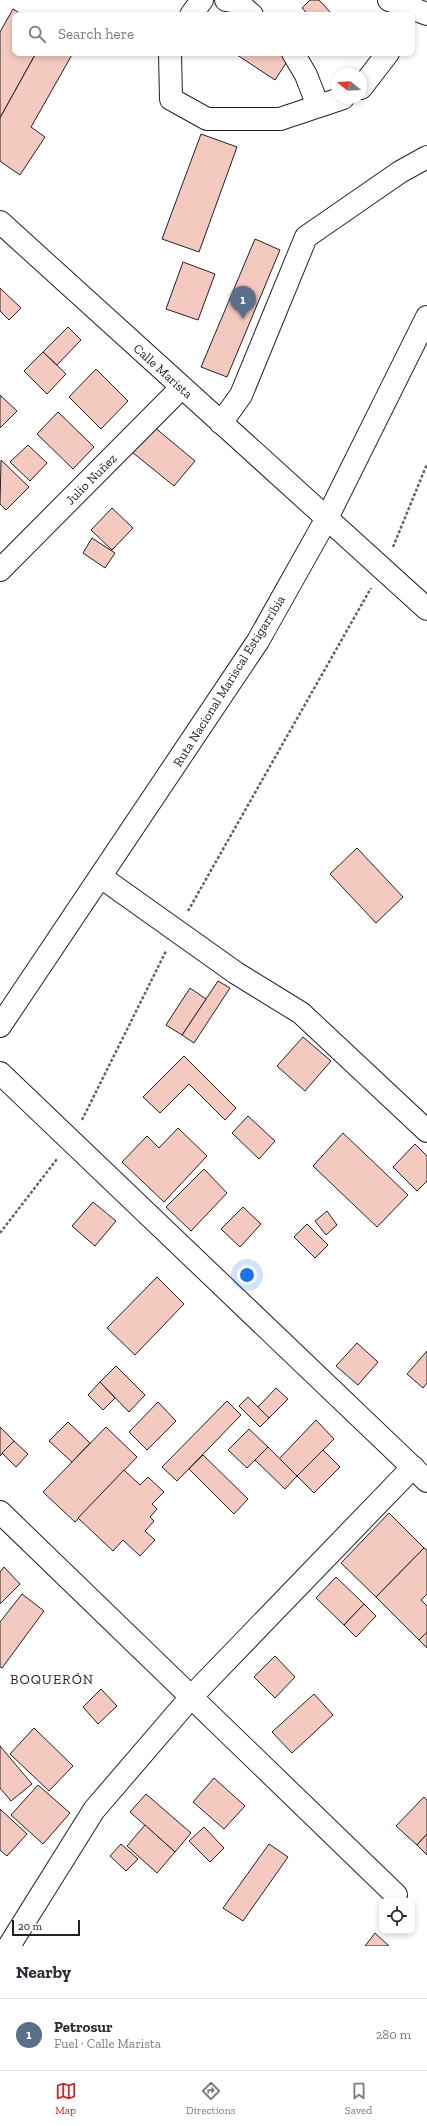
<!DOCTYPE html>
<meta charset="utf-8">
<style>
:root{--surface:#fff;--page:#f2f2f3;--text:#2b2b33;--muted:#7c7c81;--line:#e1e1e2;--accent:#c62828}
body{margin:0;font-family:"Zilla Slab",serif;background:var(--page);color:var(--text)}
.controls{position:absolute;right:12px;bottom:12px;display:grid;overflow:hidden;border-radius:8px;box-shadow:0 2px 6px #0003}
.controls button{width:36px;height:36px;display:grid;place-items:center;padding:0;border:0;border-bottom:1px solid var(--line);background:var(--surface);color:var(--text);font:20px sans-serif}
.compass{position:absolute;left:331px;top:68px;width:36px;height:36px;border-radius:50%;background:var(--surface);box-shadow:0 2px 6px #0003;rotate:288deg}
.scale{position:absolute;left:12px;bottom:10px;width:68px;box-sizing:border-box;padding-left:4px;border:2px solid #222;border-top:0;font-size:11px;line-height:14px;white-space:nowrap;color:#222;-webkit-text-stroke:3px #fff;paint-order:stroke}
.you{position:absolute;left:247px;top:1275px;width:14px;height:14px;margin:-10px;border:3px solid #fff;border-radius:50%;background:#1a73e8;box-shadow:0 0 0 6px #1a73e833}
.badge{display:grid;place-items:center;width:26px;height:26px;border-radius:50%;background:var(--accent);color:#fff;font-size:13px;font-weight:700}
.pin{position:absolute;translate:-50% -33px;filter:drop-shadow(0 1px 2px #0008)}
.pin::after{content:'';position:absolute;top:21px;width:14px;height:12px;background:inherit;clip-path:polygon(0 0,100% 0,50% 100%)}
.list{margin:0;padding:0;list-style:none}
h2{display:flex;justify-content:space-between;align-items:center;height:52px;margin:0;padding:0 16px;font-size:17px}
h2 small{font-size:13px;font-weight:400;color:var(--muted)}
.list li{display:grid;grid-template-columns:26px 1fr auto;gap:12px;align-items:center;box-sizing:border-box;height:72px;padding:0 16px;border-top:1px solid var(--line)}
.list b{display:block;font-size:15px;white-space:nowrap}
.list p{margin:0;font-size:13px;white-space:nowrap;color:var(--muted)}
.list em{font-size:13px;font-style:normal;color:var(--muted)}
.icon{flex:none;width:22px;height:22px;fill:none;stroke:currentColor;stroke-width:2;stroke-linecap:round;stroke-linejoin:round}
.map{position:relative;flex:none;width:427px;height:1946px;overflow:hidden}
.search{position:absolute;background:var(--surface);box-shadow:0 2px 6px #0003;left:12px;right:12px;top:12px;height:44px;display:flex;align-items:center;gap:10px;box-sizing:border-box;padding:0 14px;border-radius:8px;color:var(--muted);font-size:15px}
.sheet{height:124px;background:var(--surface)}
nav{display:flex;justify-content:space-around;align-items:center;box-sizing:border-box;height:56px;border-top:1px solid var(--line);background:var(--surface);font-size:11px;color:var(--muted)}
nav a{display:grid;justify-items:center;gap:2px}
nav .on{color:var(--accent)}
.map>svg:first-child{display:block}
</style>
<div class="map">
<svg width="427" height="1946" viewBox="0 0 427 1946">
<rect width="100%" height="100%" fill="#fff"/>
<g fill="#f3c9c0" stroke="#222">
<path d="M310,0H319L333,15H309L302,8Z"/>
<path d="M13,9L23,15H15V53H36L0,118V32Z"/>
<path d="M36,53H73L31,127L45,137L20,175L0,161V118Z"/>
<path d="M234,53H283L290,57L275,80Z"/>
<path d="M201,134L237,147L199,252L162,239Z"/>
<path d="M255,239L280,250L227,377L201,367Z"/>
<path d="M183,262L215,274L198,320L166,309Z"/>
<path d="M0,288L21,308L9,320L0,311Z"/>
<path d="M68,327L81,340L57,365L43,352Z"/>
<path d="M43,352L66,374L47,394L24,371Z"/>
<path d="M96,369L128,401L101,429L69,397Z"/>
<path d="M0,395L17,411L0,428Z"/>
<path d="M58,412L94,447L73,469L37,434Z"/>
<path d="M153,426L195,461L174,486L132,452Z"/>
<path d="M28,445L47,463L30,481L10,462Z"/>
<path d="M1,460L29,487L6,510L0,504Z"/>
<path d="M112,508L133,528L112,550L91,530Z"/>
<path d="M92,538L115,553L105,568L83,553Z"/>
<path d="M357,848L403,897L376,923L330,874Z"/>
<path d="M218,981L230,988L194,1043L182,1035Z"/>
<path d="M190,988L206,999L182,1035L166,1025Z"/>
<path d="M303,1037L331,1061L305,1091L277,1066Z"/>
<path d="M184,1056L236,1108L225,1120L189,1084L160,1113L143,1097Z"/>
<path d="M248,1116L275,1141L259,1159L232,1133Z"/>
<path d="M178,1128L207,1156L164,1202L122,1162L147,1136L159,1148Z"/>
<path d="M343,1133L408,1195L377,1227L313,1166Z"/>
<path d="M415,1144L427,1156V1181L417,1191L393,1167Z"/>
<path d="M204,1169L227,1193L191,1231L166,1207Z"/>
<path d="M93,1202L116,1221L95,1246L72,1226Z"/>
<path d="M243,1207L261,1224L240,1247L221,1229Z"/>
<path d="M327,1211L337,1225L326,1235L315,1221Z"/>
<path d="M307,1224L328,1245L315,1258L294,1237Z"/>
<path d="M157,1277L184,1304L135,1355L107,1328Z"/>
<path d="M357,1343L378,1362L358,1385L336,1366Z"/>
<path d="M427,1351V1383L423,1388L407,1374Z"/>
<path d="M116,1366L145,1395L129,1412L100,1382Z"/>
<path d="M100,1382L115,1398L103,1410L88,1395Z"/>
<path d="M276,1388L288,1399L269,1418L258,1407Z"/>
<path d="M248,1397L269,1418L260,1427L239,1406Z"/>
<path d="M227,1401L241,1415L177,1481L162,1467Z"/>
<path d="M158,1402L176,1421L147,1450L129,1432Z"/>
<path d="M316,1420L334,1439L297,1476L279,1459Z"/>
<path d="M68,1422L90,1443L72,1462L49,1441Z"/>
<path d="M0,1427L14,1441L0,1456Z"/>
<path d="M106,1427L137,1457L75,1522L43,1492Z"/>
<path d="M249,1429L268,1447L247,1468L228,1450Z"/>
<path d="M14,1441L28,1454L16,1467L2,1453Z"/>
<path d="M268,1447L297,1476L285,1489L255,1460Z"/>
<path d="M323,1450L340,1467L314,1493L297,1476Z"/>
<path d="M203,1455L248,1499L234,1514L189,1469Z"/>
<path d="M124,1470L140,1485L148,1477L164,1492L152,1504L157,1509L150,1517L154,1521L145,1531L155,1540L140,1556L123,1540L113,1551L78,1518Z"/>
<path d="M389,1513L424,1548L376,1597L341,1563Z"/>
<path d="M424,1548L427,1550V1594L421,1600L427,1606V1632L419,1640L376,1597Z"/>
<path d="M4,1567L20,1584L0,1604V1572Z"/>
<path d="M336,1577L364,1604L344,1625L316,1598Z"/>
<path d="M22,1594L44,1611L2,1668L0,1667V1622Z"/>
<path d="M364,1604L376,1616L356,1637L344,1625Z"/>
<path d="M427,1632V1648L419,1640Z"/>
<path d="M275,1656L295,1677L275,1698L254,1677Z"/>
<path d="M101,1689L117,1706L98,1724L83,1707Z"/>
<path d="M314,1694L333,1715L292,1753L272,1732Z"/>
<path d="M34,1728L73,1766L49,1791L10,1754Z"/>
<path d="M0,1746L32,1784L11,1801L0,1788Z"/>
<path d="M214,1778L245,1806L224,1829L193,1802Z"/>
<path d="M38,1785L70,1813L43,1844L11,1815Z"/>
<path d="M146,1794L191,1833L175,1852L130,1812Z"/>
<path d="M424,1797L427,1800V1834L417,1845L396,1826Z"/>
<path d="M0,1809L27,1834L7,1856L0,1850Z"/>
<path d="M145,1825L175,1852L157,1873L127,1846Z"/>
<path d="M204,1827L224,1848L210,1862L189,1841Z"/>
<path d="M427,1834V1855L417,1845Z"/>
<path d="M121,1844L138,1859L126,1871L110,1856Z"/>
<path d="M269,1844L288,1857L243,1921L223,1908Z"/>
<path d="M375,1933L389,1946H365Z"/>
</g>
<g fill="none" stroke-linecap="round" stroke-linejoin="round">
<defs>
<g id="minor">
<path d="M226,0L237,2L252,15"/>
<path d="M389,0L427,14"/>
<path d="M191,15L202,0"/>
<path d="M170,53L171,99L207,119H280L343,98"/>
<path d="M293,53L306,75L318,106"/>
<path d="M361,88L388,53"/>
<path d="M0,222L427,609"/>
<path d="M221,423L241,395L306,237L400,172L427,157"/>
<path d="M0,570L181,388"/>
<path d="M101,877L236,973L301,1013L427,1131"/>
<path d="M0,1073L427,1481"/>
<path d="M0,1512L396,1895"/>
<path d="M9,1946L94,1810L192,1696L413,1467"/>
</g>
<path id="major" d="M0,1026L258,641L327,518L427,317"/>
</defs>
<use href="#minor" stroke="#222" stroke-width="24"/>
<use href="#major" stroke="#222" stroke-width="24"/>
<g stroke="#646464" stroke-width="2.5" stroke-dasharray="3 2" stroke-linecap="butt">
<path d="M393,547L427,464"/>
<path d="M188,911L371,588"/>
<path d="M82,1120L166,951"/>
<path d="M0,1233L57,1159"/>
</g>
<use href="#minor" stroke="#fff" stroke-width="22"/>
<use href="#major" stroke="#fff" stroke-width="22"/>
</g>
<g text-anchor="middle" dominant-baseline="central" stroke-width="3" stroke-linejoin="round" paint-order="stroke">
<g font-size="13" fill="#222" stroke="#fff">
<text transform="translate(163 371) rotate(42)">Calle Marista</text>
<text transform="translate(91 479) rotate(-45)">Julio Nuñez</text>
<text transform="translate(229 681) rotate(-58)">Ruta Nacional Mariscal Estigarribia</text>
</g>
<g font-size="14" letter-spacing="1" fill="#222" stroke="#fff">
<text x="52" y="1679">BOQUERÓN</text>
</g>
</g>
</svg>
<div class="controls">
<button><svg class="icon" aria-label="locate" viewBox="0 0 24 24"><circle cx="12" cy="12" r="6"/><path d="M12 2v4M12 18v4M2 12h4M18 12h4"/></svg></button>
</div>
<svg class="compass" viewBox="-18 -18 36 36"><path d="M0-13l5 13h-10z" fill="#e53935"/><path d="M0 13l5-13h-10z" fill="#7c7c81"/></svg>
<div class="scale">20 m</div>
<div class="you"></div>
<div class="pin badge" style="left:243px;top:319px;background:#5c6f8a">1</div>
<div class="search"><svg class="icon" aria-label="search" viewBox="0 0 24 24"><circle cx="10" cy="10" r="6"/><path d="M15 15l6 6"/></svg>Search here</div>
</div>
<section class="sheet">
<h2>Nearby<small></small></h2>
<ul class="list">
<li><span class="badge" style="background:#5c6f8a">1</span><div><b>Petrosur</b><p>Fuel · Calle Marista</p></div><em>280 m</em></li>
</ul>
</section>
<nav>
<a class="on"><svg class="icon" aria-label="map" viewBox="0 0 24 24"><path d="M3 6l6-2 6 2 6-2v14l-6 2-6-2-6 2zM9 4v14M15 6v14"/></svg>Map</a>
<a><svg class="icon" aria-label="directions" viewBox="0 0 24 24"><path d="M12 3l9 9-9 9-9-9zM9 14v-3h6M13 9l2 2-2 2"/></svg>Directions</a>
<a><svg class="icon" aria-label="saved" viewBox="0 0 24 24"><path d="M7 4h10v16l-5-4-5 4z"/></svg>Saved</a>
</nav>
